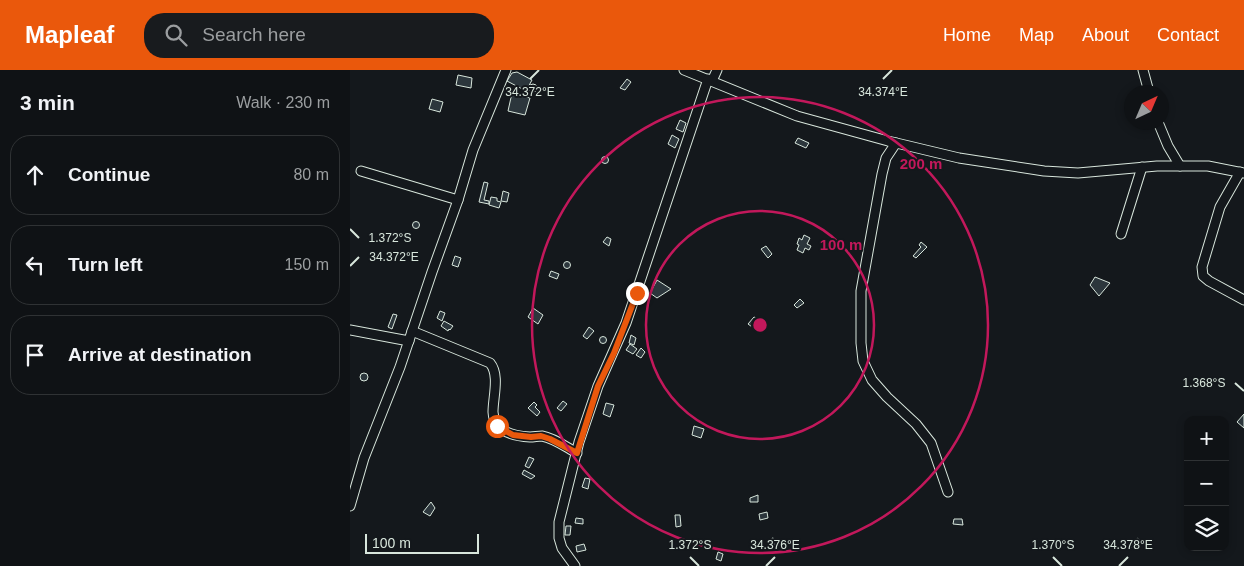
<!DOCTYPE html>
<meta charset="utf-8">
<style>
:root{--surface:#0f1215;--page:#181b1e;--text:#f1f3f6;--muted:#9b9ea0;--line:#2f3234;--accent:#ea580c}
body{margin:0;font-family:Arial,sans-serif;background:var(--page);color:var(--text)}
.controls{position:absolute;right:15px;bottom:15px;display:grid;overflow:hidden;border-radius:10px;box-shadow:0 2px 8px #0003}
.controls button{width:45px;height:45px;display:grid;place-items:center;padding:0;border:0;border-bottom:1px solid var(--line);background:var(--surface);color:var(--text);font:25px sans-serif}
.compass{position:absolute;left:774px;top:15px;width:45px;height:45px;border-radius:50%;background:var(--surface);box-shadow:0 2px 8px #0003;rotate:44deg}
.scale{position:absolute;left:15px;bottom:12px;width:114px;box-sizing:border-box;padding-left:5px;border:2px solid #d8e6dc;border-top:0;font-size:14px;line-height:18px;white-space:nowrap;color:#d8e6dc;-webkit-text-stroke:4px #14181c;paint-order:stroke}
.stop{position:absolute;width:15px;height:15px;margin:-11px;border:4px solid #ea580c;border-radius:50%;background:#fff}
.stop.end{background:#ea580c;border-color:#fff;box-shadow:0 1px 5px #0008}
.list{margin:0;padding:0;list-style:none}
h2{display:flex;justify-content:space-between;align-items:center;height:65px;margin:0;padding:0 20px;font-size:21px}
h2 small{font-size:16px;font-weight:400;color:var(--muted)}
.list li{display:grid;grid-template-columns:32px 1fr auto;gap:15px;align-items:center;box-sizing:border-box;height:80px;margin:0 10px 10px;padding:0 10px;border:1px solid var(--line);border-radius:20px}
.list b{display:block;font-size:19px;white-space:nowrap}
.list em{font-size:16px;font-style:normal;color:var(--muted)}
.icon{flex:none;width:28px;height:28px;fill:none;stroke:currentColor;stroke-width:2;stroke-linecap:round;stroke-linejoin:round}
.map{position:relative;flex:none;width:894px;height:496px;overflow:hidden}
header{display:flex;align-items:center;gap:30px;box-sizing:border-box;height:70px;padding:0 25px;background:var(--accent);color:#fff}
header strong{font-size:24px}
nav{display:flex;gap:28px;margin-inline-start:auto;font-size:18px}
.search{width:350px;height:45px;background:var(--page);display:flex;align-items:center;gap:12px;box-sizing:border-box;padding:0 18px;border-radius:20px;color:var(--muted);font-size:19px}
main{display:flex}
aside{flex:1;background:var(--surface)}
.map>svg:first-child{display:block}
</style>
<header>
<strong>Mapleaf</strong>
<div class="search"><svg class="icon" aria-label="search" viewBox="0 0 24 24"><circle cx="10" cy="10" r="6"/><path d="M15 15l6 6"/></svg>Search here</div>
<nav><a>Home</a><a>Map</a><a>About</a><a>Contact</a></nav>
</header>
<main>
<aside>
<h2>3 min<small>Walk · 230 m</small></h2>
<ul class="list">
<li><svg class="icon" aria-label="ahead" viewBox="0 0 24 24"><path d="M12 20V5M6 11l6-6 6 6"/></svg><div><b>Continue</b></div><em>80 m</em></li>
<li><svg class="icon" aria-label="left" viewBox="0 0 24 24"><path d="M17 20v-9H6M10 6l-5 5 5 5"/></svg><div><b>Turn left</b></div><em>150 m</em></li>
<li><svg class="icon" aria-label="arrive" viewBox="0 0 24 24"><path d="M6 21V4h12l-3 4 3 4H6"/></svg><div><b>Arrive at destination</b></div></li>
</ul>
</aside>
<div class="map">
<svg width="894" height="496" viewBox="0 0 894 496">
<rect width="100%" height="100%" fill="#14181c"/>
<g fill="#2c363c" stroke="#d8e6dc">
<path d="M167,2L182,10L176,21L157,11L162,3Z"/>
<path d="M108,5L122,8L121,18L106,15Z"/>
<path d="M277,9L281,12L275,20L270,18Z"/>
<circle cx="183" cy="18" r="4"/>
<path d="M162,23L180,28L175,45L158,41Z"/>
<path d="M82,29L93,32L90,42L79,39Z"/>
<path d="M330,50L336,53L333,62L326,59Z"/>
<path d="M322,65L329,69L325,78L318,74Z"/>
<path d="M448,68L459,73L456,78L445,73Z"/>
<circle cx="255" cy="90" r="3.5"/>
<path d="M134,112L138,113L134,130L139,131V134L129,132Z"/>
<path d="M153,121L159,123L157,132L151,131Z"/>
<path d="M141,127L147,128V131L151,132L149,138L139,135Z"/>
<circle cx="66" cy="155" r="3.5"/>
<path d="M454,165L460,168L457,174L461,176L459,180L455,178L453,183L447,180L449,175L447,174L449,168L452,170Z"/>
<path d="M257,167L261,169L259,176L253,172Z"/>
<path d="M571,172L577,177L566,188L563,186L571,177L569,175Z"/>
<path d="M416,176L422,184L418,188L411,179Z"/>
<path d="M105,186L111,188L108,197L102,195Z"/>
<circle cx="217" cy="195" r="3.5"/>
<path d="M201,201L209,204L207,209L199,206Z"/>
<path d="M745,207L760,213L749,226L740,215Z"/>
<path d="M307,210L321,219L307,228L300,223Z"/>
<path d="M450,229L454,233L447,238L444,235Z"/>
<path d="M183,238L193,245L188,254L178,247Z"/>
<path d="M90,241L95,243L92,251L87,248Z"/>
<path d="M43,244L47,245L42,259L38,257Z"/>
<path d="M404,247L411,250L405,259L398,254Z"/>
<path d="M94,251L103,256L100,260L99,259L98,261L91,256Z"/>
<path d="M239,257L244,261L237,269L233,266Z"/>
<path d="M281,265L286,268L284,275L279,273Z"/>
<circle cx="253" cy="270" r="3.5"/>
<path d="M280,274L287,279L283,284L276,280Z"/>
<path d="M291,278L295,282L291,288L286,285Z"/>
<circle cx="14" cy="307" r="4"/>
<path d="M213,331L217,334L211,341L207,338Z"/>
<path d="M184,332L187,335L185,337L190,342L187,346L178,338Z"/>
<path d="M256,333L264,335L260,347L253,344Z"/>
<path d="M894,344V358L887,352Z"/>
<path d="M344,356L354,359L351,368L342,365Z"/>
<path d="M179,387L184,389L179,398L175,396Z"/>
<path d="M174,400L185,406L181,409L172,404Z"/>
<path d="M235,408L240,409L238,419L232,417Z"/>
<path d="M408,425V432H400V428Z"/>
<path d="M81,432L85,438L80,446L73,442Z"/>
<path d="M417,442L418,448L410,450L409,444Z"/>
<path d="M325,445H330L331,456L326,457Z"/>
<path d="M226,448L233,449V454L225,453Z"/>
<path d="M604,449H612L613,455L603,454Z"/>
<path d="M216,456H221L220,465H215Z"/>
<path d="M422,468L426,469L424,478L420,477Z"/>
<path d="M787,468L791,471L786,478L781,477Z"/>
<path d="M234,474L236,480L227,482L226,476Z"/>
<path d="M368,482L373,484L371,491L366,489Z"/>
</g>
<g fill="none" stroke-linecap="round" stroke-linejoin="round">
<defs>
<g id="minor">
<path d="M334,0L447,46L538,71L609,88L694,101L728,103L807,96H858L894,103"/>
<path d="M793,0L799,22"/>
<path d="M362,11L367,0"/>
<path d="M808,52L818,76L830,96"/>
<path d="M546,73L536,88L532,104L511,221V273L513,291L522,310L537,327L566,354L581,373L598,422"/>
<path d="M11,101L108,130"/>
<path d="M890,102L870,137L852,197L853,206L859,211L894,230"/>
<path d="M771,164L792,97"/>
<path d="M0,260L59,271"/>
<path d="M62,261L140,293C150,305 143,327 143,342C144,362 163,366 180,367C184,367 188,366 192,366C204,368 216,377 227,383"/>
<path d="M0,436L14,388L50,297L82,202L108,130L123,80L156,0"/>
<path d="M225,496L212,478L209,468V452L229,372L248,316L276,253L358,9"/>
</g>
</defs>
<use href="#minor" stroke="#d8e6dc" stroke-width="11"/>
<use href="#minor" stroke="#14181c" stroke-width="9"/>
</g>
<g fill="none" stroke-linecap="round" stroke-linejoin="round">
<path stroke="#ea580c" stroke-width="6" d="M147,356L163,365L181,367L191,366L200,369L227,383L248,316L264,283L287,223"/>
</g>
<path fill="none" stroke="#d8e6dc" stroke-width="2" d="M180,9L189,0M533,9L542,0M0,159L9,168M0,196L9,187M885,313L894,321M340,487L349,496M703,487L712,496M416,496L425,487M769,496L778,487"/>
<g fill="none" stroke="#c2185b" stroke-width="2.5">
<circle cx="410" cy="255" r="114"/>
<circle cx="410" cy="255" r="228"/>
</g>
<g font-size="12" text-anchor="middle" fill="#d8e6dc" stroke="#14181c" stroke-width="4" stroke-linejoin="round" paint-order="stroke">
<text x="180" y="26">34.372°E</text>
<text x="533" y="26">34.374°E</text>
<text x="40" y="172">1.372°S</text>
<text x="44" y="191">34.372°E</text>
<text x="854" y="317">1.368°S</text>
<text x="425" y="479">34.376°E</text>
<text x="778" y="479">34.378°E</text>
<text x="340" y="479">1.372°S</text>
<text x="703" y="479">1.370°S</text>
</g>
<circle cx="410" cy="255" r="8" fill="#c2185b" stroke="#14181c" stroke-width="2.5"/>
<g font-size="15" text-anchor="middle" font-weight="bold" fill="#c2185b" stroke="#14181c" stroke-width="4" stroke-linejoin="round" paint-order="stroke">
<text x="571" y="99">200 m</text>
<text x="491" y="180">100 m</text>
</g>
</svg>
<div class="controls">
<button>+</button>
<button>−</button>
<button><svg class="icon" aria-label="layers" viewBox="0 0 24 24"><path d="M12 4l9 5-9 5-9-5zM3 14l9 5 9-5"/></svg></button>
</div>
<svg class="compass" viewBox="-18 -18 36 36"><path d="M0-13l5 13h-10z" fill="#e53935"/><path d="M0 13l5-13h-10z" fill="#9b9ea0"/></svg>
<div class="scale">100 m</div>
<div class="stop" style="left:147px;top:356px"></div>
<div class="stop end" style="left:287px;top:223px"></div>
</div>
</main>
